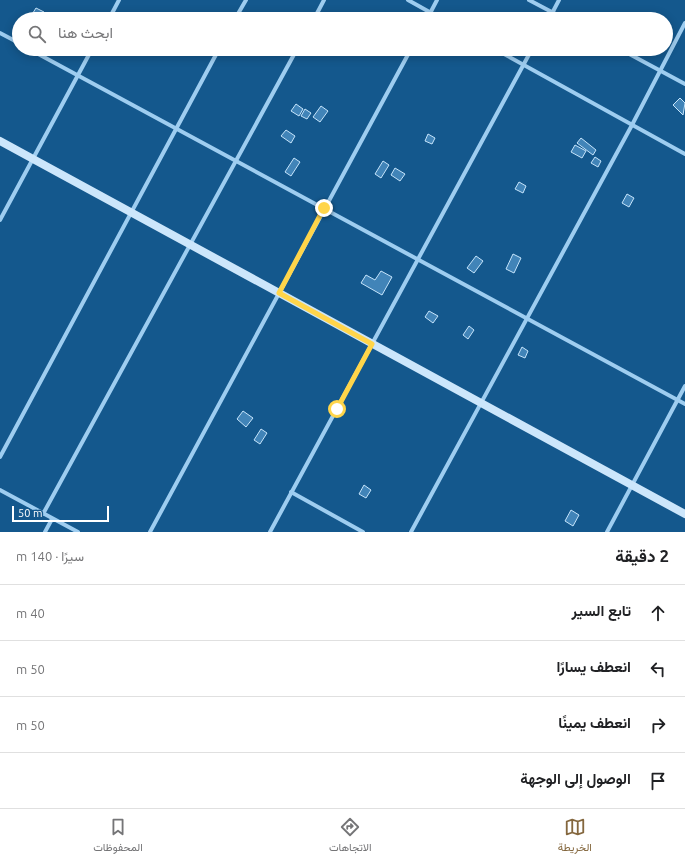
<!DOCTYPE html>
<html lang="ar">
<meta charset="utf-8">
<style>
:root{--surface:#fff;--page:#f6f6f6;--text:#202124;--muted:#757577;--line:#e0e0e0;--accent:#84673e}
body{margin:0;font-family:Ubuntu,Vazirmatn,sans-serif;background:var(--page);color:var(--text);direction:rtl}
.scale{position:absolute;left:12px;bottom:10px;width:97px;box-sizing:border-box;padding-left:4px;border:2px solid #fff;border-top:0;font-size:11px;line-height:14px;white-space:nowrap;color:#fff;-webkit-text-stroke:3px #14588d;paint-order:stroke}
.stop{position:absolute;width:12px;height:12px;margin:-9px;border:3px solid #ffd54a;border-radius:50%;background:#fff}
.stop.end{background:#ffd54a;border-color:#fff;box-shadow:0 1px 4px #0008}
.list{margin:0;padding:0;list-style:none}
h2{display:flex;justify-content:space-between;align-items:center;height:52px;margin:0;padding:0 16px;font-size:17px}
h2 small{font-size:13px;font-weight:400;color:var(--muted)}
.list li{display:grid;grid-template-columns:26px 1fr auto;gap:12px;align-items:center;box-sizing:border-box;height:56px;padding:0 16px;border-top:1px solid var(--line)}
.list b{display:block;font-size:15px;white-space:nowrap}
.list em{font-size:13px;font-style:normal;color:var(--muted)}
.icon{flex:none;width:22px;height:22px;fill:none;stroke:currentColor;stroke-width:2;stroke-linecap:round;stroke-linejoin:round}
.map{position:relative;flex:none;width:685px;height:532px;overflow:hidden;direction:ltr}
.search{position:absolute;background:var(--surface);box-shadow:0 2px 10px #0003;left:12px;right:12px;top:12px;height:44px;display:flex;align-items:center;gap:10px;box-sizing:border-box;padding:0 14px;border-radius:22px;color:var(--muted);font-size:15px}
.sheet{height:276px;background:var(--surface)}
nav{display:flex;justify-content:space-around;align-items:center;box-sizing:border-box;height:56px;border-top:1px solid var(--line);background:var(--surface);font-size:11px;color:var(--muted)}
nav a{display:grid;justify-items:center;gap:2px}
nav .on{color:var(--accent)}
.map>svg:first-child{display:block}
</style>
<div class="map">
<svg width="685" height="532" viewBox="0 0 685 532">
<rect width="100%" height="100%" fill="#14588d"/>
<g fill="#4184b8" stroke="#c5e4fb">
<path d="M36,8L44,12L40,19L31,16Z"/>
<path d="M680,98L685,103L683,115L673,105Z"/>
<path d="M296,104L303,109L299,116L291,111Z"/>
<path d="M321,106L328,111L320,122L313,117Z"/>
<path d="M305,109L311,113L307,119L301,116Z"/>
<path d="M286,130L295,136L291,143L281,136Z"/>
<path d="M428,134L435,138L432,144L425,141Z"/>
<path d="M581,138L596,150L593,155L577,143Z"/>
<path d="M575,145L586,151L582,158L571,152Z"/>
<path d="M595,157L601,161L598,167L591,163Z"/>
<path d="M294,158L300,162L291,176L285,172Z"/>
<path d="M383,161L389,165L381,178L375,174Z"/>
<path d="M395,168L405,174L400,181L391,175Z"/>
<path d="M519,182L526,186L523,193L515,189Z"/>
<path d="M627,194L634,198L629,207L622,203Z"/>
<path d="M513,254L521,258L514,273L506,269Z"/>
<path d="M476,256L483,261L474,273L467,268Z"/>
<path d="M381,271L392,277L382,295L361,283L366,275L375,280Z"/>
<path d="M429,311L438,316L433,323L425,317Z"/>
<path d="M469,326L474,330L468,339L463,335Z"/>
<path d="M522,347L528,351L525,358L518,355Z"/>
<path d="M243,411L253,418L246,427L237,419Z"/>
<path d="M261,429L267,433L260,444L254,440Z"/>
<path d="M364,485L371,490L366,498L359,494Z"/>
<path d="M571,510L579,515L573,526L565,521Z"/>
</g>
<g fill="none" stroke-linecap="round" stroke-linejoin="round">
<g stroke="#9ecdf0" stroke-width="4">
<path d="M408,0L442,19"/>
<path d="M529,0L565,19"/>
<path d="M109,19L119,0"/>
<path d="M235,19L246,0"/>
<path d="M314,19L324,0"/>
<path d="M427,19L437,0"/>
<path d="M549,19L559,0"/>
<path d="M0,33L19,43"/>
<path d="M29,49L685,404"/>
<path d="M495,49L685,154"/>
<path d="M620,49L685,84"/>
<path d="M0,220L92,49"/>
<path d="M0,457L219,49"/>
<path d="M0,490L78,532"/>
<path d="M291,492L363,532"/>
<path d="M43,514L297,49"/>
<path d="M45,532L52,519"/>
<path d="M150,532L411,49"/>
<path d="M270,532L532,49"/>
<path d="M411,532L632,125L685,23"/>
<path d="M607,532L685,386"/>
</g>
<path stroke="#cce6fb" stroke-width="8" d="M0,141L685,514"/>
</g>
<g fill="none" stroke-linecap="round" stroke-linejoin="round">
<path stroke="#ffd54a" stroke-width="5" d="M324,208L279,293L372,344L337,409"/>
</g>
</svg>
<div class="scale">50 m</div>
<div class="stop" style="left:337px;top:409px"></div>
<div class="stop end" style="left:324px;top:208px"></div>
<div class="search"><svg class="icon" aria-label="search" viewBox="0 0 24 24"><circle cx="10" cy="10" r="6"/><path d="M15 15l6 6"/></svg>ابحث هنا</div>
</div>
<section class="sheet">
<h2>2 دقيقة<small>سيرًا · 140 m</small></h2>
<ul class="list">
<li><svg class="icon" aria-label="ahead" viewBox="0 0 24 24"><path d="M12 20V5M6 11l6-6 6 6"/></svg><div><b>تابع السير</b></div><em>40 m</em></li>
<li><svg class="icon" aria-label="left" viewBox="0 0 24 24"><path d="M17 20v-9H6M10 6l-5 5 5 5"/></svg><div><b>انعطف يسارًا</b></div><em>50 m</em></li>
<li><svg class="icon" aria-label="right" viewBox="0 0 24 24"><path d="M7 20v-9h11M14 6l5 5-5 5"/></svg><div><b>انعطف يمينًا</b></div><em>50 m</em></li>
<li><svg class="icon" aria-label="arrive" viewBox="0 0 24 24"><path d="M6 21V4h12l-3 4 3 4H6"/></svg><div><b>الوصول إلى الوجهة</b></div></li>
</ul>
</section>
<nav>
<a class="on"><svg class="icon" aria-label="map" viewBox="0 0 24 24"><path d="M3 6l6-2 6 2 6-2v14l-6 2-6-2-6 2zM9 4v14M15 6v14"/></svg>الخريطة</a>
<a><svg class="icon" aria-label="directions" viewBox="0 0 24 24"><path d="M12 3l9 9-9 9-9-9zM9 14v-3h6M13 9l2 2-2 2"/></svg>الاتجاهات</a>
<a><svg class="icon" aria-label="saved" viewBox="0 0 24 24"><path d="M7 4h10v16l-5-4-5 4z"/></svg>المحفوظات</a>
</nav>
